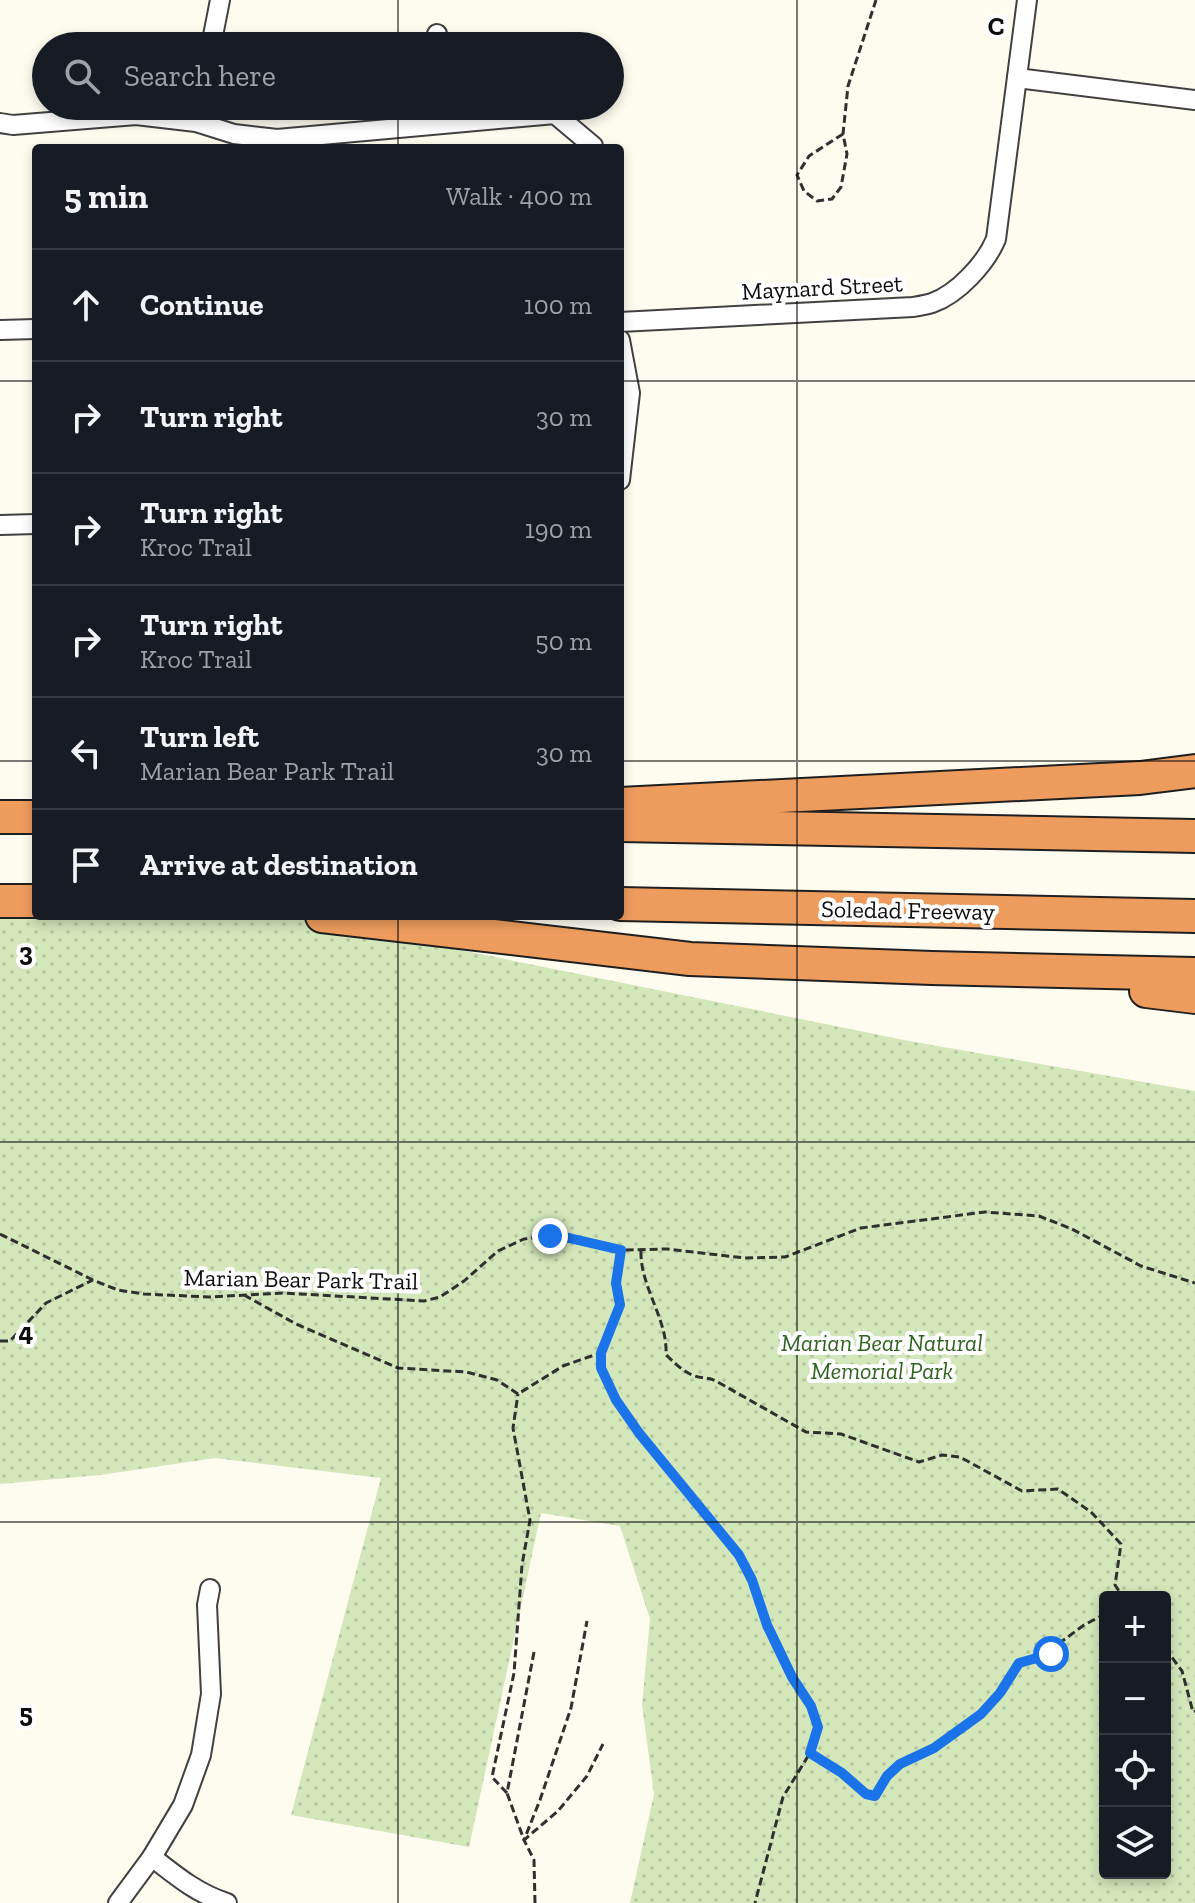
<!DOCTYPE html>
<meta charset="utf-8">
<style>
:root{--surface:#171b24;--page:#242831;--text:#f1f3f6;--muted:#9ea1a6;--line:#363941}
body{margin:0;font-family:"Zilla Slab",serif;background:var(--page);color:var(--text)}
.controls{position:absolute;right:24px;bottom:24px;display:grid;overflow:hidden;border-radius:8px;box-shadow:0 4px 12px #0003}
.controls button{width:72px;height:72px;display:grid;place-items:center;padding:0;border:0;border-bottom:2px solid var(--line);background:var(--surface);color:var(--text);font:40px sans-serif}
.stop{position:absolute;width:24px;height:24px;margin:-18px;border:6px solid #1a73e8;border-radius:50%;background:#fff}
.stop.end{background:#1a73e8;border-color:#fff;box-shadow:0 2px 8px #0008}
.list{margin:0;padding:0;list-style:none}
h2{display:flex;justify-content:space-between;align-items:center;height:104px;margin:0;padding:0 32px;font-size:34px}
h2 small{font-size:26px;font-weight:400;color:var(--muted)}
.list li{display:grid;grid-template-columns:52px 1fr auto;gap:24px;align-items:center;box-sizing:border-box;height:112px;padding:0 32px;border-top:2px solid var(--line)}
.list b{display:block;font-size:30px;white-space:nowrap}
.list p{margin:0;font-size:26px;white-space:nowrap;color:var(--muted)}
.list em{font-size:26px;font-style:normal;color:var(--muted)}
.icon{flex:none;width:44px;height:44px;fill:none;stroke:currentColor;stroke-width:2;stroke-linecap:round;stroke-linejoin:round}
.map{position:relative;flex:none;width:1195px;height:1903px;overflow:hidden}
.search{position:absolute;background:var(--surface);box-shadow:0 4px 12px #0003;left:32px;top:32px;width:592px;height:88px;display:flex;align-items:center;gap:20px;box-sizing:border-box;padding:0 28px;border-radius:44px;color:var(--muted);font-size:30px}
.panel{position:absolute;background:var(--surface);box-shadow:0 4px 12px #0003;left:32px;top:144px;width:592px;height:776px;border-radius:8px}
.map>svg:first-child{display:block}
</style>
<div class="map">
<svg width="1195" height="1903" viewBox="0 0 1195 1903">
<defs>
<pattern id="park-dots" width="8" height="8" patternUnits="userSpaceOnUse" patternTransform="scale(2)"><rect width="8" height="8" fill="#d3e7ba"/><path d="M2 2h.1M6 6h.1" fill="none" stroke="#b4c59f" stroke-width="1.8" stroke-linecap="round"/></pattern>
</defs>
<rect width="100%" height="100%" fill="#fefbef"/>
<path fill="url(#park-dots)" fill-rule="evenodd" d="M0,892L36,916H293L909,1041L1195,1091V1903H630L654,1794L642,1705L650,1619L620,1526L541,1513L469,1847L291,1815L381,1478L215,1458L100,1475L0,1484ZM1105,1597H1165V1873H1105Z"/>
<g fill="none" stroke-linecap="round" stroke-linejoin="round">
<defs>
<g id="minor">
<path d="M437,34L438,46"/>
<path d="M211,46L220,0"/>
<path d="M1017,78L1195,100"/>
<path d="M0,123L13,125L136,115L196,122L234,134L277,139L555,114L593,146V148"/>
<path d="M620,322L913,307C919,306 926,305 932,303C958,294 986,263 996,239L1027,0"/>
<path d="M0,330L36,329"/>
<path d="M620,340L630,393L620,480"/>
<path d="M0,525L36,524"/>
<path d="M152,1857C176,1876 198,1894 227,1903"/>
<path d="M118,1903L152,1857L183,1805L201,1755L211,1694L207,1605L210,1589"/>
</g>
<g id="motorway">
<path d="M620,804L1140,778L1195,771"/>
<path d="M0,817H36"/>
<path d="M620,825L1195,836"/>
<path d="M0,901H36"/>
<path d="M620,904L1195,916"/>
<path d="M322,916L690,959L932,968L1195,974"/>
<path d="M1146,991L1195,997"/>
</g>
</defs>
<use href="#minor" stroke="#414141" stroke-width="22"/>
<use href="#motorway" stroke="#1f1f1f" stroke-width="36"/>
<g stroke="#303030" stroke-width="3" stroke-dasharray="8 4" stroke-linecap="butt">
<path d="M843,134L809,156L797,175L804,191L817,201L832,199L841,187L847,154L843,134L848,86L876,0"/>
<path d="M0,1234L93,1280L118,1290L144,1294L209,1297L283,1293L424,1301L440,1297L464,1281L498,1251L524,1239L550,1236L569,1238L621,1250L667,1249L745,1258L785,1257L861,1228L985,1212L1039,1216L1072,1229L1141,1266L1195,1283"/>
<path d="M621,1250L616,1283L620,1305L601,1353V1368L616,1400L639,1433L739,1555L752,1580L767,1625L792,1677L811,1706L818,1727L810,1753L783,1797L755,1903"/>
<path d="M641,1251C640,1287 668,1319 666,1355C675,1363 683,1372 695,1376C703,1379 708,1377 716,1381L806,1432L841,1434L919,1462L942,1455L960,1457L1022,1491L1058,1489L1091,1512L1121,1544L1115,1585L1123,1597"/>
<path d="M244,1295L296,1324L398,1368L466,1372L497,1380L518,1394L563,1366L600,1353"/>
<path d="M0,1341H10L46,1303L93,1280"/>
<path d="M1165,1648L1182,1671L1193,1712L1195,1711"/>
<path d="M534,1652L507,1793L524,1840L558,1811L587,1776L603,1744"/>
<path d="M811,1754L853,1781L866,1794L875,1796L887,1776L900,1764L934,1748L981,1714L1000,1693L1019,1663L1051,1654L1057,1645L1084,1625L1105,1614"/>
<path d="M507,1793L492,1777L514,1673L522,1565L530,1520L513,1428L518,1394"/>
<path d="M535,1903L534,1860L524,1840L540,1800L571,1708L587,1621"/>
</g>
<use href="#minor" stroke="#fff" stroke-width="18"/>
<use href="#motorway" stroke="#ee9c5d" stroke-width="32"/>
</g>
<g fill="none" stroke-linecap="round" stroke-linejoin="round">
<path stroke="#1a73e8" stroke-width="10" d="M550,1236L569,1238L621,1250L616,1283L620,1305L601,1353V1368L616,1400L639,1433L739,1555L752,1580L767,1625L792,1677L811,1706L818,1727L810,1753L842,1773L866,1794L875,1796L887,1776L900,1764L934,1748L981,1714L1000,1693L1019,1663L1051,1654"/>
</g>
<path fill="none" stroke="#0e0e0e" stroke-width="2" stroke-opacity="0.55" d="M398,0V46M797,0V1903M398,106V148M0,381H36M620,381H1195M0,761H36M620,761H1195M398,916V1903M0,1142H1195M0,1522H1195"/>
<g text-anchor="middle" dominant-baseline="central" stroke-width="8" stroke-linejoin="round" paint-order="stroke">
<g font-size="24" fill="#0e0e0e" stroke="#fff">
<text transform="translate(822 287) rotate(-3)">Maynard Street</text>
<text transform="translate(908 910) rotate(1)">Soledad Freeway</text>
<text transform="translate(301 1279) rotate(1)">Marian Bear Park Trail</text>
</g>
<g font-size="24" font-style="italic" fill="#306321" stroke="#fff">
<text x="882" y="1342">Marian Bear Natural<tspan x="882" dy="28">Memorial Park</tspan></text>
</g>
</g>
<g font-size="26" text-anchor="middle" font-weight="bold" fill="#0e0e0e" stroke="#fff" stroke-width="8" stroke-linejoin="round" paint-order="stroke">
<text x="996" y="35">C</text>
<text x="26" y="961">3</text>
<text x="26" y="1341">4</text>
<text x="26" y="1722">5</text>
</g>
</svg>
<div class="controls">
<button>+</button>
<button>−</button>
<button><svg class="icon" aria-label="locate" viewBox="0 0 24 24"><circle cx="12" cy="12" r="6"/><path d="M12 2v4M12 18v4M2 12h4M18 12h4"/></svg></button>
<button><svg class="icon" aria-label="layers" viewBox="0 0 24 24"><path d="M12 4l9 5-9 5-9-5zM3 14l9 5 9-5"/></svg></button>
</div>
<div class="stop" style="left:1051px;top:1654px"></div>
<div class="stop end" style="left:550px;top:1236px"></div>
<div class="search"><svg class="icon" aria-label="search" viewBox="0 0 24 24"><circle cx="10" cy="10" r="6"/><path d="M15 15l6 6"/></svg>Search here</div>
<section class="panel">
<h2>5 min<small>Walk · 400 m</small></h2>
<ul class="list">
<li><svg class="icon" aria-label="ahead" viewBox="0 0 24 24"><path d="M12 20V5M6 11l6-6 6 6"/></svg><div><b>Continue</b></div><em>100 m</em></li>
<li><svg class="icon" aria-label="right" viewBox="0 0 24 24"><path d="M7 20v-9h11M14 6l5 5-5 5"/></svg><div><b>Turn right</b></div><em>30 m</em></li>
<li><svg class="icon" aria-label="right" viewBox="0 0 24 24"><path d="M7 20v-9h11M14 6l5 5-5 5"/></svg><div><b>Turn right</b><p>Kroc Trail</p></div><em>190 m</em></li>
<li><svg class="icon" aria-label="right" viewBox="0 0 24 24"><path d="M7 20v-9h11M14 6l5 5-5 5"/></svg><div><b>Turn right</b><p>Kroc Trail</p></div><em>50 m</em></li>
<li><svg class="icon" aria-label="left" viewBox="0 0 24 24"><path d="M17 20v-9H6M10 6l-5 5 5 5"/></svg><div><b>Turn left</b><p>Marian Bear Park Trail</p></div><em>30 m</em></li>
<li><svg class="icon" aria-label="arrive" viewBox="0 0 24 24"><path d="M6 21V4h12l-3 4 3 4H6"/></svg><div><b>Arrive at destination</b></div></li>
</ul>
</section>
</div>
